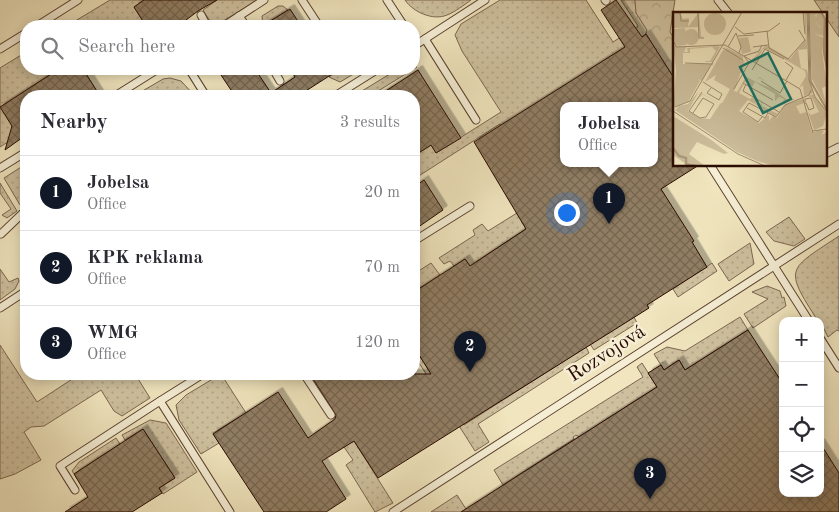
<!DOCTYPE html>
<meta charset="utf-8">
<style>
:root{--surface:#fff;--page:#f7f7f7;--text:#2b2b33;--muted:#7c7c81;--line:#e1e1e2;--accent:#111827}
body{margin:0;font-family:"Old Standard TT",serif;background:var(--page);color:var(--text)}
.controls{position:absolute;right:15px;bottom:15px;display:grid;overflow:hidden;border-radius:10px;box-shadow:0 2px 12px #0003}
.controls button{width:45px;height:45px;display:grid;place-items:center;padding:0;border:0;border-bottom:1px solid var(--line);background:var(--surface);color:var(--text);font:25px sans-serif}
.you{position:absolute;left:566px;top:212px;width:18px;height:18px;margin:-12px;border:4px solid #fff;border-radius:50%;background:#1a73e8;box-shadow:0 0 0 8px #1a73e833}
.badge{display:grid;place-items:center;width:32px;height:32px;border-radius:50%;background:var(--accent);color:#fff;font-size:16px;font-weight:700}
.pin{position:absolute;translate:-50% -41px;filter:drop-shadow(0 1px 2px #0008)}
.pin::after{content:'';position:absolute;top:26px;width:18px;height:15px;background:inherit;clip-path:polygon(0 0,100% 0,50% 100%)}
.popup{position:absolute;left:560px;top:102px;width:98px;height:65px;box-sizing:border-box;display:grid;place-content:center;border-radius:10px;background:var(--surface);filter:drop-shadow(0 1px 4px #0005);font-size:16px;white-space:nowrap;color:var(--muted)}
.popup b{font-size:19px;color:var(--text)}
.popup::after{content:'';position:absolute;left:50%;top:100%;margin-left:-10px;border:10px solid transparent;border-top-color:var(--surface)}
.list{margin:0;padding:0;list-style:none}
h2{display:flex;justify-content:space-between;align-items:center;height:65px;margin:0;padding:0 20px;font-size:21px}
h2 small{font-size:16px;font-weight:400;color:var(--muted)}
.list li{display:grid;grid-template-columns:32px 1fr auto;gap:15px;align-items:center;box-sizing:border-box;height:75px;padding:0 20px;border-top:1px solid var(--line)}
.list b{display:block;font-size:19px;white-space:nowrap}
.list p{margin:0;font-size:16px;white-space:nowrap;color:var(--muted)}
.list em{font-size:16px;font-style:normal;color:var(--muted)}
.icon{flex:none;width:28px;height:28px;fill:none;stroke:currentColor;stroke-width:2;stroke-linecap:round;stroke-linejoin:round}
.map{position:relative;flex:none;width:839px;height:512px;overflow:hidden}
.search{position:absolute;background:var(--surface);box-shadow:0 2px 12px #0003;left:20px;top:20px;width:400px;height:55px;display:flex;align-items:center;gap:12px;box-sizing:border-box;padding:0 18px;border-radius:20px;color:var(--muted);font-size:19px}
.panel{position:absolute;background:var(--surface);box-shadow:0 2px 12px #0003;left:20px;top:90px;width:400px;height:290px;border-radius:20px}
.map>svg:first-child{display:block}
</style>
<div class="map">
<svg width="839" height="512" viewBox="0 0 839 512">
<defs>
<pattern id="grass-dots" width="8" height="8" patternUnits="userSpaceOnUse" patternTransform="scale(1.25)"><rect width="8" height="8" fill="#cec09e"/><path d="M2 2h.1M6 6h.1" fill="none" stroke="#b1a486" stroke-width="1.8" stroke-linecap="round"/></pattern>
<pattern id="forest-crowns" width="20" height="18" patternUnits="userSpaceOnUse" patternTransform="scale(1.25)"><rect width="20" height="18" fill="#cec09e"/><path d="M2 6a3 3 0 1 1 6 0M12 15a3 3 0 1 1 6 0" fill="none" stroke="#b1a486"/></pattern>
<pattern id="building-cross-hatch" width="8" height="8" patternUnits="userSpaceOnUse" patternTransform="scale(1.25)"><rect width="8" height="8" fill="#907d63"/><path d="M0 0l8 8M0 8l8-8" fill="none" stroke="#76654f"/></pattern>
<filter id="shadow"><feDropShadow dx="4.5" dy="-4.5" stdDeviation="0" flood-color="#0004"/></filter>
</defs>
<rect width="100%" height="100%" fill="#f0e5be"/>
<filter id="stains"><feTurbulence type="fractalNoise" baseFrequency=".004" numOctaves="4"/><feColorMatrix values="0 0 0 0 .2 0 0 0 0 .09 0 0 0 0 .02 0 0 0 .5 -.17"/></filter>
<radialGradient id="worn" r=".72"><stop offset=".6" stop-color="#630" stop-opacity="0"/><stop offset="1" stop-color="#630" stop-opacity=".3"/></radialGradient>
<g fill="url(#grass-dots)" stroke="#7c6650">
<path d="M110,0H144L134,7L146,26H67Z"/>
<path d="M217,0H257L220,23L209,20L203,10Z"/>
<path d="M405,0H471C464,5 455,12 447,15C433,21 413,12 405,0Z"/>
<path d="M500,0H586L613,42L638,26L621,0H635L636,13L647,30L646,34L506,123L559,207L470,266L465,259L454,266L450,261L444,264L439,258L475,235L473,230L482,224L488,231L546,195L500,124L414,179V156L431,145L436,153L501,112L462,51L455,35L461,24Z"/>
<path d="M814,0H839V37Z"/>
<path d="M278,6H283L288,10L263,26L262,16Z"/>
<path d="M26,52V69H59L1,107L12,126L11,140L0,147V68Z"/>
<path d="M414,66L417,67L370,96H361L362,91L398,69H414Z"/>
<path d="M341,69H362L340,82L329,77Z"/>
<path d="M170,78L181,81L195,96H168L166,92L158,91L148,96H134L163,79Z"/>
<path d="M26,164V201L20,205L4,178Z"/>
<path d="M0,183L17,211L7,218L2,215L11,209L0,193Z"/>
<path d="M789,217L805,239L794,246L774,241L766,232Z"/>
<path d="M839,236V331L837,330L828,337L820,321H818C783,267 788,270 839,236Z"/>
<path d="M750,243L754,264L729,281L718,264Z"/>
<path d="M431,263L440,275L414,292V274Z"/>
<path d="M712,263L717,271L678,297L673,289Z"/>
<path d="M0,269L9,282L18,278L19,281L15,289L0,300Z"/>
<path d="M767,286L780,291L782,298L784,297L786,306L753,328L744,314L768,299L752,292Z"/>
<path d="M634,317L637,323L594,350L590,344Z"/>
<path d="M740,317L748,330L685,370L679,360L664,370L654,354L667,347L685,351Z"/>
<path d="M0,345L37,402L80,374H135L150,398L122,416L114,411L101,390L44,426L31,427L24,432L41,460L15,474L0,479Z"/>
<path d="M414,347L464,425L586,347L589,353L478,424L489,442L475,451L414,355Z"/>
<path d="M642,363L657,387L579,437L576,435L573,437L574,439L503,485L494,470L643,377L637,367Z"/>
<path d="M221,374L246,413L213,433L219,443L201,454L179,420L176,405L186,395Z"/>
<path d="M150,420L166,423L197,472L163,494L159,488L175,478L143,429L125,440L122,435Z"/>
<path d="M116,438L120,444L74,474L72,471L79,462Z"/>
<path d="M354,441L393,503L375,512L346,465L353,460L344,447Z"/>
<path d="M457,495L466,509L461,512H431Z"/>
</g>
<path fill="url(#forest-crowns)" stroke="#7c6650" d="M635,0H675L670,32L674,38V78L646,34L647,30L636,13Z"/>
<g fill="url(#building-cross-hatch)" stroke="#290c01" fill-rule="evenodd" filter="url(#shadow)">
<path d="M144,0H217L198,11L178,26H146L134,7Z"/>
<path d="M616,0L642,37L646,34L674,78V165H699L661,189L694,241L692,242L707,267L647,305L649,308L378,478L354,441L322,461L346,499L326,512H264L213,434L278,392L308,438L335,419L336,415L310,374H431L414,347V292L465,259L470,266L526,229L474,142L625,47L601,10ZM564,105H654V163H564Z"/>
<path d="M290,9L301,26H262Z"/>
<path d="M59,69H83L100,96H26V135L5,150L12,126L0,107Z"/>
<path d="M217,69H255L271,93L295,77L290,69H340L298,96H235Z"/>
<path d="M418,70L461,138L436,153L431,145L414,156V96H378Z"/>
<path d="M424,180L443,210L414,230V187Z"/>
<path d="M748,330L783,384V493H820V443L839,473V512H461L657,387L648,373L661,365L664,370L679,360L685,370Z"/>
<path d="M143,429L175,478L159,488L162,493L132,512H65L88,497L74,474Z"/>
</g>
<g fill="none" stroke-linecap="round" stroke-linejoin="round">
<defs>
<g id="service">
<path d="M302,0L319,26"/>
<path d="M387,0L404,26"/>
<path d="M605,0L606,1"/>
<path d="M718,0L729,14"/>
<path d="M201,15L207,26"/>
<path d="M239,16L246,26"/>
<path d="M37,26L78,0"/>
<path d="M224,26L264,0"/>
<path d="M425,39L476,120"/>
<path d="M414,46L485,0"/>
<path d="M0,49L26,33"/>
<path d="M189,69L206,96"/>
<path d="M273,69L280,81"/>
<path d="M115,96L158,69"/>
<path d="M335,96L378,69"/>
<path d="M825,154L839,147"/>
<path d="M710,165L809,321"/>
<path d="M0,168L26,152"/>
<path d="M1,234L26,210"/>
<path d="M414,241L470,206"/>
<path d="M0,308L26,291"/>
<path d="M820,338L839,368"/>
<path d="M203,374L160,401L230,512"/>
<path d="M304,374L331,415"/>
<path d="M75,490L60,466L160,401"/>
<path d="M393,512L839,224"/>
</g>
</defs>
<use href="#service" stroke="#5b4230" stroke-width="9"/>
<use href="#service" stroke="#f5eed5" stroke-width="7"/>
</g>
<g text-anchor="middle" dominant-baseline="central" stroke-width="5" stroke-linejoin="round" paint-order="stroke">
<g font-size="20" fill="#290c01" stroke="#f5eed5">
<text transform="translate(607 354) rotate(-33)">Rozvojová</text>
</g>
</g>
<g transform="translate(673 12)">
<rect width="154" height="154" fill="#f0e5be"/>
<path d="M0,0H7L10,7L16,6L15,15L26,0L28,24L30,25H27L25,15L0,16ZM131,0H133L134,37L125,38L128,56L134,58L140,81L131,84L130,73L126,76L133,64L132,59L94,37H90L83,50L79,47L86,41L73,43L86,40L93,33L117,47L133,27ZM75,25L78,39L77,40L69,42L66,26ZM0,34L13,35L11,40H15L14,36L45,34L47,35L39,50H33L32,49H37L43,39L39,35L17,37V41H10V52H38L29,69L25,67L27,69L15,90L0,96L3,58ZM52,35L70,44V47L63,44L72,49L61,79L64,80L71,68L74,65L83,70L86,65L95,70L86,66L83,70L98,76L113,87H122L109,93L111,87L106,85L102,89V82L82,70L79,75L72,70L66,81L77,87L80,85L85,88L82,91L87,93L89,90V94L105,102L102,104L75,88L66,99L86,111L96,103V109L100,104L104,106L112,93L129,87L131,91L123,94L127,102L133,100L131,92L139,121L150,116L146,118L151,119L148,123L154,120V154H102L84,149L64,140L2,98L6,94L15,92L26,79L15,99L27,106L37,107L47,92L30,82L16,97L29,82L47,92L50,90L57,77L41,68L43,63L32,70L50,38H54ZM140,82L154,101L150,114L141,118L135,100L138,103L146,100L139,86L135,84Z" fill="#cec09e"/>
<path d="M144,0H149L152,5L154,61L150,42L151,24L142,22L148,15L143,11L146,8L143,7ZM0,104L37,127L55,141L51,142L24,130L16,142L32,154L10,150L0,143Z" fill="#cec09e"/>
<path d="M136,0L144,1L142,4L146,8L143,11L148,16L142,22L151,26L149,39L154,74L149,76L154,96L139,67ZM31 12a11 11 0 1 1 22 0a11 11 0 1 1-22 0ZM12,16L13,33L2,34L1,17ZM10 25a8 8 0 1 1 16 0a8 8 0 1 1-16 0Z" fill="#cec09e"/>
<path fill="none" stroke="#ac9b7e" stroke-width="2.5" d="M148,0L152,7L151,39L154,55M0,136L6,144L13,146V152L24,154"/>
<path fill="none" stroke="#a08e72" stroke-width="1" d="M7,0L8,9H16M25,0L26,26H31M130,0L132,22M134,0L136,68L142,85L154,100M135,0L137,69L154,99M136,0L138,69L154,97M62,15L71,22L96,19L107,11M94,19L96,36L115,47L132,28L126,18M65,24L81,23M0,28L3,35L52,33M52,33L127,77L140,121M55,35L63,21L68,35L66,41M80,35L95,33M50,36L70,48M112,50L120,56L113,68M12,51L40,52M79,58L92,37L111,47M88,69L107,81L114,69M30,70L49,82M70,71L100,88M73,72L70,79L106,100M38,76L34,81L46,88L49,82M61,77L76,51L71,44L86,39L89,33M132,92V87L138,86L141,96L136,98L133,91M2,95L17,89L69,0M74,96L92,106L95,101M0,99L65,142L92,154M20,101L30,86L41,92L33,105L27,106L16,99L29,80M89,105L85,110L70,100L76,91L103,105M103,105L112,93L136,83L138,78M139,119L154,117"/>
<path fill="#0f766e" fill-opacity="0.15" stroke="#0f766e" stroke-width="2.5" d="M95,41L118,87L90,101L67,55Z"/>
<rect width="154" height="154" fill="none" stroke="#290c01" stroke-width="2.5"/>
</g>
<rect width="100%" height="100%" filter="url(#stains)"/>
<rect width="100%" height="100%" fill="url(#worn)"/>
</svg>
<div class="controls">
<button>+</button>
<button>−</button>
<button><svg class="icon" aria-label="locate" viewBox="0 0 24 24"><circle cx="12" cy="12" r="6"/><path d="M12 2v4M12 18v4M2 12h4M18 12h4"/></svg></button>
<button><svg class="icon" aria-label="layers" viewBox="0 0 24 24"><path d="M12 4l9 5-9 5-9-5zM3 14l9 5 9-5"/></svg></button>
</div>
<div class="you"></div>
<div class="pin badge" style="left:609px;top:224px">1</div>
<div class="popup"><b>Jobelsa</b>Office</div>
<div class="pin badge" style="left:470px;top:372px">2</div>
<div class="pin badge" style="left:650px;top:499px">3</div>
<div class="search"><svg class="icon" aria-label="search" viewBox="0 0 24 24"><circle cx="10" cy="10" r="6"/><path d="M15 15l6 6"/></svg>Search here</div>
<section class="panel">
<h2>Nearby<small>3 results</small></h2>
<ul class="list">
<li><span class="badge">1</span><div><b>Jobelsa</b><p>Office</p></div><em>20 m</em></li>
<li><span class="badge">2</span><div><b>KPK reklama</b><p>Office</p></div><em>70 m</em></li>
<li><span class="badge">3</span><div><b>WMG</b><p>Office</p></div><em>120 m</em></li>
</ul>
</section>
</div>
